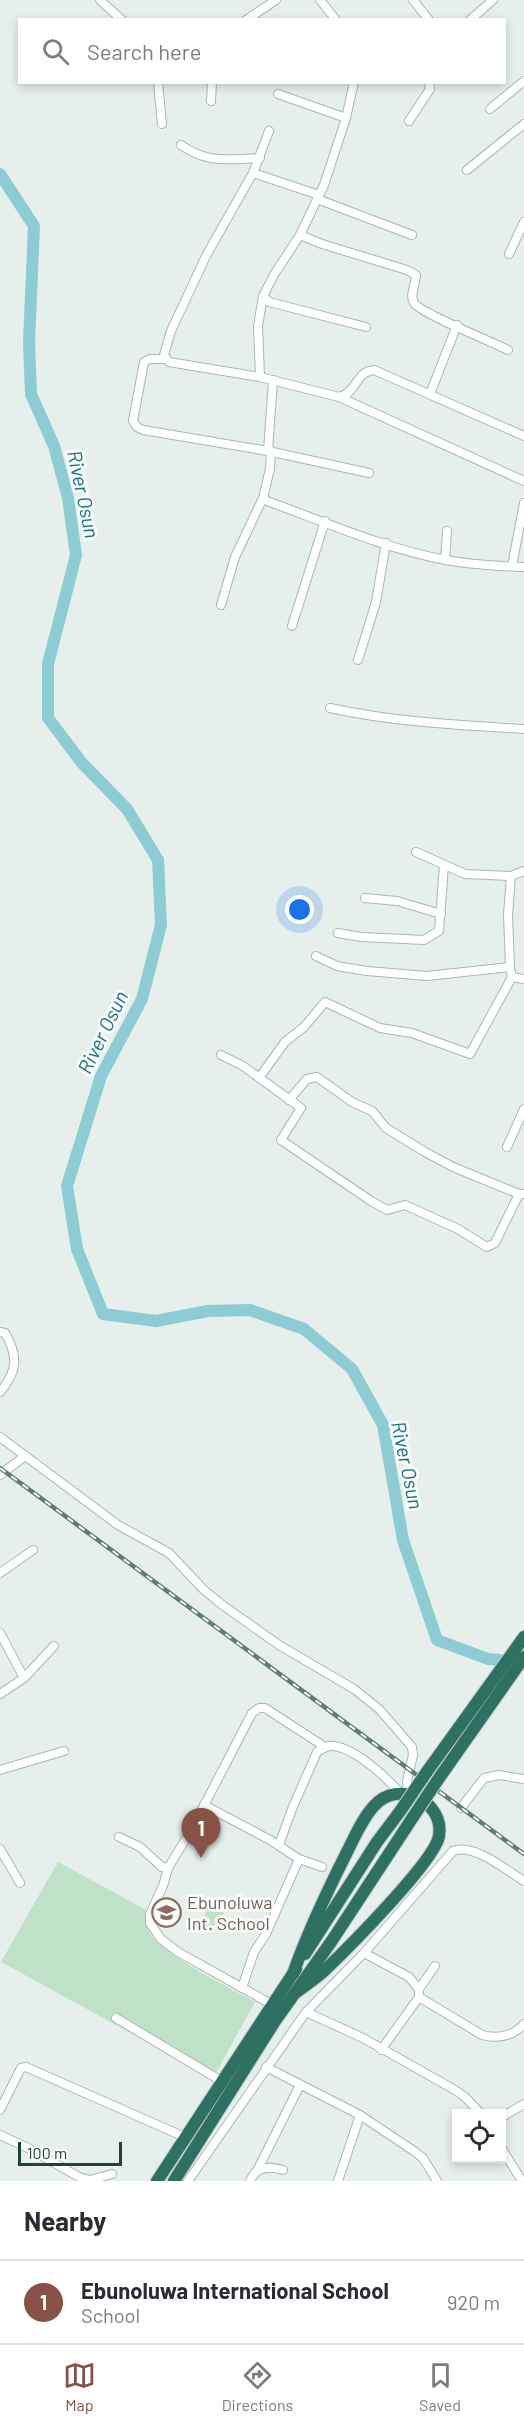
<!DOCTYPE html>
<style>
:root{--surface:#fff;--page:#f7f7f7;--text:#2b2b33;--muted:#7c7c81;--line:#e1e1e2;--accent:#875145}
body{margin:0;font-family:Barlow,sans-serif;background:var(--page);color:var(--text)}
.controls{position:absolute;right:18px;bottom:18px;display:grid;overflow:hidden;border-radius:0px;box-shadow:0 3px 9px #0003}
.controls button{width:54px;height:54px;display:grid;place-items:center;padding:0;border:0;border-bottom:2px solid var(--line);background:var(--surface);color:var(--text);font:30px sans-serif}
.scale{position:absolute;left:18px;bottom:15px;width:104px;box-sizing:border-box;padding-left:6px;border:3px solid #23433a;border-top:0;font-size:16px;line-height:21px;white-space:nowrap;color:#23433a;-webkit-text-stroke:4px #f7fbf9;paint-order:stroke}
.you{position:absolute;left:300px;top:910px;width:21px;height:21px;margin:-15px;border:4px solid #fff;border-radius:50%;background:#1a73e8;box-shadow:0 0 0 9px #1a73e833}
.badge{display:grid;place-items:center;width:39px;height:39px;border-radius:50%;background:var(--accent);color:#fff;font-size:20px;font-weight:700}
.pin{position:absolute;translate:-50% -50px;filter:drop-shadow(0 2px 3px #0008)}
.pin::after{content:'';position:absolute;top:32px;width:21px;height:18px;background:inherit;clip-path:polygon(0 0,100% 0,50% 100%)}
.list{margin:0;padding:0;list-style:none}
h2{display:flex;justify-content:space-between;align-items:center;height:78px;margin:0;padding:0 24px;font-size:26px}
h2 small{font-size:20px;font-weight:400;color:var(--muted)}
.list li{display:grid;grid-template-columns:39px 1fr auto;gap:18px;align-items:center;box-sizing:border-box;height:84px;padding:0 24px;border-top:2px solid var(--line)}
.list b{display:block;font-size:22px;white-space:nowrap}
.list p{margin:0;font-size:20px;white-space:nowrap;color:var(--muted)}
.list em{font-size:20px;font-style:normal;color:var(--muted)}
.icon{flex:none;width:33px;height:33px;fill:none;stroke:currentColor;stroke-width:2;stroke-linecap:round;stroke-linejoin:round}
.map{position:relative;flex:none;width:524px;height:2181px;overflow:hidden}
.search{position:absolute;background:var(--surface);box-shadow:0 3px 9px #0003;left:18px;right:18px;top:18px;height:66px;display:flex;align-items:center;gap:15px;box-sizing:border-box;padding:0 21px;border-radius:0px;color:var(--muted);font-size:22px}
.sheet{height:162px;background:var(--surface)}
nav{display:flex;justify-content:space-around;align-items:center;box-sizing:border-box;height:84px;border-top:2px solid var(--line);background:var(--surface);font-size:16px;color:var(--muted)}
nav a{display:grid;justify-items:center;gap:3px}
nav .on{color:var(--accent)}
.map>svg:first-child{display:block}
</style>
<div class="map">
<svg width="524" height="2181" viewBox="0 0 524 2181">
<rect width="100%" height="100%" fill="#e6efeb"/>
<g fill="#bee1c7">
<path d="M58,1862L148,1911C147,1920 146,1926 150,1933C162,1955 231,1988 255,2002L213,2078L1,1962Z"/>
<path d="M210,1905L224,1912L212,1934L199,1926Z"/>
</g>
<g fill="none" stroke-linecap="round" stroke-linejoin="round">
<path stroke="#8dcbd5" stroke-width="12" d="M0,174L34,226L29,343L31,394L54,446L68,498L76,555L48,664V718L82,763L127,809L158,860L161,925L142,999L101,1076L67,1186L77,1249L103,1314L156,1321L208,1311L250,1310L304,1329L352,1369L383,1425L403,1540L437,1640L488,1659L514,1661"/>
<defs>
<g id="minor">
<path d="M100,0L122,20"/>
<path d="M320,0L336,20"/>
<path d="M413,0L429,20"/>
<path d="M246,20L276,0"/>
<path d="M470,20L493,0"/>
<path d="M158,82L162,124"/>
<path d="M278,94L346,118"/>
<path d="M211,101L212,82"/>
<path d="M490,109L524,81"/>
<path d="M409,121L430,89L429,82"/>
<path d="M269,131L253,173L206,256L171,331L164,355L169,362L260,377L339,397L524,481"/>
<path d="M181,145C207,164 229,159 260,158"/>
<path d="M467,170L524,124"/>
<path d="M253,173L319,195"/>
<path d="M317,199L412,235"/>
<path d="M300,235L322,244L407,270L416,275C416,284 409,295 414,303C420,313 493,342 508,350"/>
<path d="M509,254L524,222"/>
<path d="M263,296L269,302L277,304L366,327"/>
<path d="M165,359H150L144,362L133,421L137,427L143,430L268,451L369,473"/>
<path d="M260,377L258,326L263,296L275,273L300,235L324,185L346,118L354,82"/>
<path d="M430,394L457,325"/>
<path d="M339,397C357,393 356,371 374,370L524,436"/>
<path d="M268,451L273,380"/>
<path d="M271,451L270,469L263,498L267,501C325,522 386,549 446,560C472,565 498,566 524,567"/>
<path d="M445,560L447,531"/>
<path d="M512,566L524,503"/>
<path d="M221,605L235,557L263,498"/>
<path d="M292,626L325,521"/>
<path d="M358,660L376,602L386,543"/>
<path d="M330,708C394,722 458,725 524,729"/>
<path d="M416,852L465,874L511,876L524,871"/>
<path d="M365,898L397,901L441,914"/>
<path d="M338,933L361,937L424,940L439,931L444,865"/>
<path d="M316,956L337,966L367,971L427,976L510,967L508,915L511,876"/>
<path d="M511,972L512,977L524,979"/>
<path d="M221,1055L243,1066L301,1108L281,1140L371,1201L387,1210L405,1205L458,1229L487,1247L495,1243L519,1194H524"/>
<path d="M259,1078L285,1042L304,1027L325,1002L380,1028L412,1033L470,1054L512,977"/>
<path d="M289,1100L307,1079L317,1077L352,1102L372,1111L386,1128L425,1152L453,1167L519,1194"/>
<path d="M507,1147L524,1109"/>
<path d="M0,1332L5,1333C19,1357 17,1372 0,1392"/>
<path d="M0,1437L118,1525L169,1553L203,1589L221,1604L279,1645L354,1689L379,1709L412,1747L413,1755L407,1781L408,1793"/>
<path d="M0,1475L25,1456"/>
<path d="M0,1573L33,1550"/>
<path d="M0,1633L24,1678"/>
<path d="M0,1694L24,1678L54,1646"/>
<path d="M0,1770L64,1751"/>
<path d="M204,1805L270,1840L299,1859L322,1867"/>
<path d="M461,1808L484,1778L499,1775L524,1779"/>
<path d="M119,1837L140,1847L162,1867L168,1868"/>
<path d="M279,1845L292,1809L317,1752C322,1749 327,1745 334,1746C356,1749 386,1777 400,1793"/>
<path d="M0,1849L20,1883"/>
<path d="M364,1953L409,1977L419,1989V1997L381,2050"/>
<path d="M242,1988L254,1952L266,1934L299,1859"/>
<path d="M419,1989L435,1966"/>
<path d="M419,1997L482,2035C498,2039 513,2036 524,2024"/>
<path d="M273,2005L178,1952L161,1939L150,1923V1914L163,1886L168,1868L193,1827L252,1713L259,1708H265L325,1747"/>
<path d="M306,2012L363,2038L455,2090L465,2097L481,2114"/>
<path d="M116,2018L223,2082"/>
<path d="M266,2067L360,2115L414,2151L423,2158L437,2181"/>
<path d="M0,2110L21,2068L26,2067L187,2138"/>
<path d="M502,2117L524,2104"/>
<path d="M0,2135L28,2148L79,2177L90,2180L112,2174"/>
<path d="M502,2149L522,2181"/>
<path d="M257,2171L300,2085"/>
<path d="M188,2181L306,2012L364,1953L453,1851C474,1843 506,1870 524,1881"/>
<path d="M250,2181C256,2166 270,2166 283,2170"/>
<path d="M338,2181L360,2115"/>
</g>
<g id="highway">
<path d="M426,1773L524,1637"/>
<path d="M437,1781L524,1657"/>
<path d="M305,1954L377,1842L401,1810"/>
<path d="M293,1974C307,1934 325,1896 344,1858C353,1841 361,1820 374,1806C398,1778 445,1802 439,1836C435,1861 346,1950 324,1971C315,1979 305,1986 295,1993"/>
<path d="M157,2181L296,1969"/>
<path d="M174,2181L275,2021L331,1942L413,1817"/>
</g>
</defs>
<use href="#minor" stroke="#a8b8b2" stroke-width="10"/>
<use href="#highway" stroke="#c1cac8" stroke-width="14"/>
<use href="#minor" stroke="#fff" stroke-width="8"/>
<use href="#highway" stroke="#2e7061" stroke-width="12"/>
<defs>
<path id="rail" d="M0,1468L524,1854"/>
</defs>
<use href="#rail" stroke="#5e7e75" stroke-width="4.5"/>
<use href="#rail" stroke="#f7fbf9" stroke-width="2" stroke-dasharray="7" stroke-linecap="butt"/>
<defs>
<g id="highway-bridge">
<path d="M401,1810L426,1773"/>
<path d="M413,1817L437,1781"/>
</g>
</defs>
<use href="#highway-bridge" stroke="#c1cac8" stroke-width="14" stroke-linecap="butt"/>
<use href="#highway-bridge" stroke="#2e7061" stroke-width="12"/>
</g>
<defs>
<symbol id="school-ring" viewBox="-11 -11 22 22"><circle r="9.5" fill="#f7fbf9" stroke="#8d6e63" stroke-width="1.5"/><path d="M0-5L7-2L0 1L-7-2ZM-4 1L0 2.5L4 1V4Q0 6-4 4Z" fill="#8d6e63"/></symbol>
</defs>
<g fill-rule="evenodd">
<use href="#school-ring" x="150" y="1896" width="33" height="33"/>
</g>
<g text-anchor="middle" dominant-baseline="central" stroke-width="6" stroke-linejoin="round" paint-order="stroke">
<g font-size="18" fill="#785e54" stroke="#f7fbf9" text-anchor="start">
<text x="187" y="1902">Ebunoluwa<tspan x="187" dy="21">Int. School</tspan></text>
</g>
<g font-size="20" font-style="italic" fill="#1a7282" stroke="#f7fbf9">
<text transform="translate(84 494) rotate(78)">River Osun</text>
<text transform="translate(102 1032) rotate(-64)">River Osun</text>
<text transform="translate(408 1465) rotate(78)">River Osun</text>
</g>
</g>
</svg>
<div class="controls">
<button><svg class="icon" aria-label="locate" viewBox="0 0 24 24"><circle cx="12" cy="12" r="6"/><path d="M12 2v4M12 18v4M2 12h4M18 12h4"/></svg></button>
</div>
<div class="scale">100 m</div>
<div class="you"></div>
<div class="pin badge" style="left:201px;top:1858px">1</div>
<div class="search"><svg class="icon" aria-label="search" viewBox="0 0 24 24"><circle cx="10" cy="10" r="6"/><path d="M15 15l6 6"/></svg>Search here</div>
</div>
<section class="sheet">
<h2>Nearby<small></small></h2>
<ul class="list">
<li><span class="badge">1</span><div><b>Ebunoluwa International School</b><p>School</p></div><em>920 m</em></li>
</ul>
</section>
<nav>
<a class="on"><svg class="icon" aria-label="map" viewBox="0 0 24 24"><path d="M3 6l6-2 6 2 6-2v14l-6 2-6-2-6 2zM9 4v14M15 6v14"/></svg>Map</a>
<a><svg class="icon" aria-label="directions" viewBox="0 0 24 24"><path d="M12 3l9 9-9 9-9-9zM9 14v-3h6M13 9l2 2-2 2"/></svg>Directions</a>
<a><svg class="icon" aria-label="saved" viewBox="0 0 24 24"><path d="M7 4h10v16l-5-4-5 4z"/></svg>Saved</a>
</nav>
